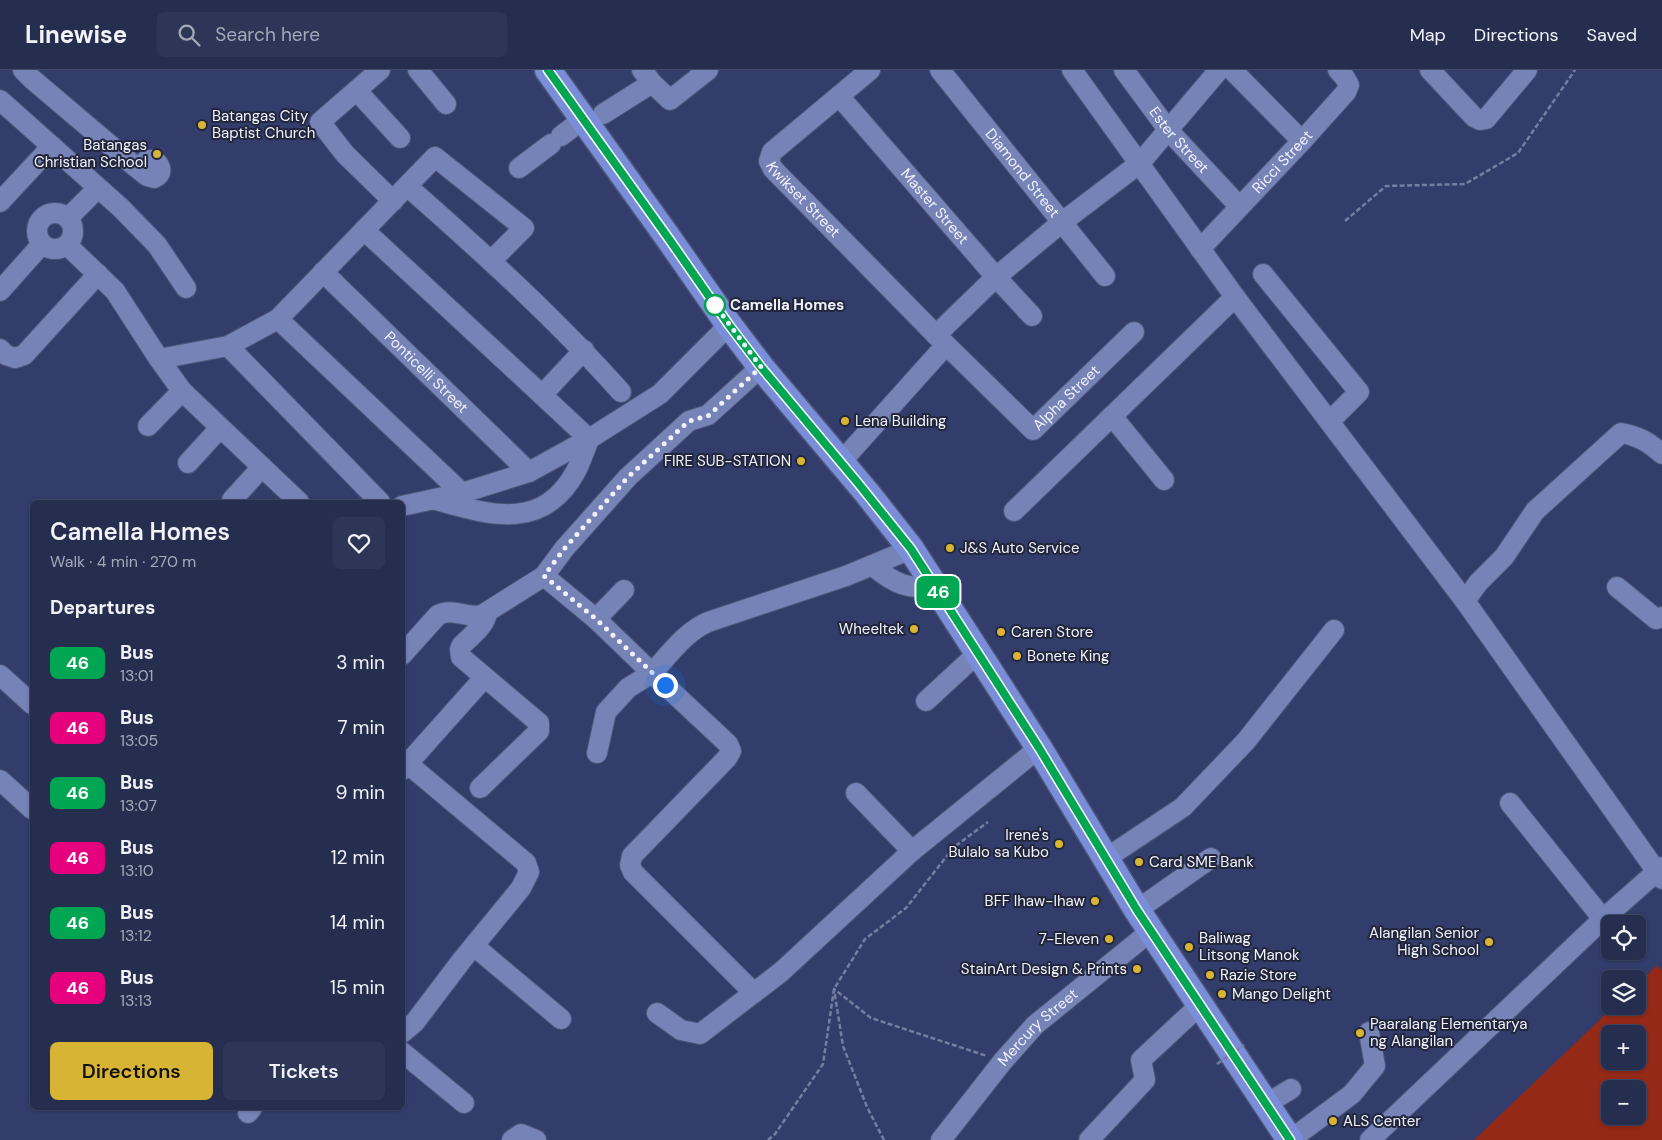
<!DOCTYPE html>
<meta charset="utf-8">
<style>
body{margin:0;font-family:"DM Sans",sans-serif;background:#2e3657;color:#f1f3f6;height:100vh;display:flex;flex-direction:column;font-size:19px;white-space:nowrap}
*{box-sizing:border-box;margin:0}
p{font-size:16px;color:#a4a8b7}
.icon{flex:none;width:28px;height:28px;fill:none;stroke:currentColor;stroke-width:2;stroke-linecap:round;stroke-linejoin:round}
.map{position:relative;flex:1;overflow:hidden}
.details{position:absolute;left:30px;top:430px;width:375px;height:610px;display:flex;flex-direction:column;background:#262e50;border-radius:8px;box-shadow:0 1px 4px #0004,0 0 0 1px #424a67}
.details>*{flex:none}
.badge{padding:0 10px;border-radius:8px;font-size:18px;line-height:32px}
.buttons{position:absolute;left:1601px;top:845px;display:grid;gap:10px}
.buttons a{display:grid;place-items:center;width:45px;height:45px;border-radius:8px;background:#262e50;box-shadow:0 1px 4px #0004,0 0 0 1px #424a67;font-size:25px}
.you{position:absolute;width:25px;height:25px;margin:-12px;border:4px solid #fff;border-radius:50%;background:#1a73e8;box-shadow:0 0 0 8px #1a73e833}
.map>.badge{position:absolute;translate:-50% -50%;box-shadow:0 0 0 2px #fff}
h2{padding:0 20px;font-size:19px;line-height:45px}
.round{display:grid;place-items:center;flex:none;width:52px;height:52px;border-radius:8px;background:#2e3657}
.head{display:flex;align-items:center;justify-content:space-between;height:85px;padding:0 20px}
h1{font-size:24px;font-weight:600;line-height:38px}
.action{display:flex;gap:10px;margin-top:auto;padding:10px 20px}
.action a{flex:1;height:58px;border-radius:8px;background:#d8b434;color:#111;font-size:20px;font-weight:600;line-height:58px;text-align:center}
.action a+a{background:#2e3657;color:#f1f3f6}
ul{padding:0;list-style:none}
li{display:flex;align-items:center;gap:15px;height:65px;padding:0 20px}
li div{flex:1}
li b{display:block;font-size:19px}
li em{font-style:normal}
li .badge{min-width:55px;font-weight:700;text-align:center}
header{display:flex;align-items:center;gap:30px;box-sizing:border-box;height:70px;padding:0 25px;background:#262e50;border-bottom:1px solid #424a67}
header strong{font-size:24px}
nav{display:flex;gap:28px;margin-inline-start:auto;font-size:18px}
.search{width:350px;height:45px;background:#2e3657;display:flex;align-items:center;gap:12px;box-sizing:border-box;padding:0 18px;border-radius:8px;color:#a4a8b7;font-size:19px}
.map>svg:first-child{display:block}
</style>
<header>
<strong>Linewise</strong>
<div class="search"><svg class="icon" aria-label="search" viewBox="0 0 24 24"><circle cx="10" cy="10" r="6"/><path d="M15 15l6 6"/></svg>Search here</div>
<nav><a>Map</a><a>Directions</a><a>Saved</a></nav>
</header>
<div class="map">
<svg width="1662" height="1070" viewBox="0 0 1662 1070">
<rect width="100%" height="100%" fill="#323d6b"/>
<path fill="#942918" fill-rule="evenodd" d="M1657 895 1662 901V1070H1474L1614 936H1638V914ZM1610 964H1638V991H1610ZM1610 1019H1638V1046H1610Z"/>
<g fill="none" stroke-linecap="round" stroke-linejoin="round">
<g stroke="#4d5578" stroke-width="22">
<g id="minor">
<path d="M23 0 32 9 137 98 147 106 154 108C163 104 162 96 154 90H147L137 98"/>
<path d="M380 0 320 52 345 84 393 131"/>
<path d="M418 0 446 34"/>
<path d="M642 0 652 13 670 30 708 0"/>
<path id="s1" d="M870 0 772 82 769 91 773 99 936 265 1033 360 1134 262"/>
<path id="s2" d="M940 0 1105 206"/>
<path d="M1072 0 1235 227 1465 531 1662 809"/>
<path id="s3" d="M1124 0 1169 61 1239 136"/>
<path d="M1232 0 1302 71"/>
<path d="M1430 0 1474 47 1480 50 1486 49 1527 0"/>
<path d="M357 21 400 68"/>
<path id="s4" d="M839 26 996 207 1032 246"/>
<path d="M0 30 121 138 157 175 186 218"/>
<path d="M603 44 652 13"/>
<path d="M561 66 582 50"/>
<path d="M519 98 551 74"/>
<path d="M407 116C481 181 555 248 621 322"/>
<path d="M0 132 52 76"/>
<circle cx="55" cy="161" r="18"/>
<path d="M68 148 98 118"/>
<path d="M364 160 542 325"/>
<path d="M67 175 115 221 159 289 182 321 299 432"/>
<path id="s5" d="M1200 179 1302 71 1346 22 1349 15 1345 8 1338 0"/>
<path id="s6" d="M323 202 529 402"/>
<path d="M1263 204 1359 322 1330 351"/>
<path d="M0 221 42 174"/>
<path d="M278 249 462 423"/>
<path d="M936 265 996 207 1061 153 1140 93 1219 0"/>
<path d="M228 276 380 432"/>
<path d="M0 279 6 285 15 288 24 285 98 204"/>
<path d="M159 289 228 276 278 249 435 87 524 158 492 190"/>
<path d="M1112 346 1164 410"/>
<path d="M148 356 182 321"/>
<path d="M841 392 946 275"/>
<path d="M188 393 220 358"/>
<path d="M232 430 262 397"/>
<path d="M436 430C490 445 543 462 576 401 581 391 585 380 589 369L542 325 584 280"/>
<path d="M402 436 462 423 529 402 589 369 660 324 729 255"/>
<path d="M1014 441 1235 227"/>
<path d="M873 496C897 516 906 517 936 519"/>
<path d="M544 506 564 479 628 407 689 351 708 345 761 297"/>
<path d="M1617 517 1656 549 1662 547"/>
<path d="M1465 531 1478 513 1504 487 1535 441 1621 363C1638 366 1649 372 1662 384"/>
<path d="M596 549 624 520"/>
<path d="M402 585 438 545C453 537 467 549 482 545L544 506 596 549 652 603C670 584 685 562 708 552L846 506 911 479"/>
<path d="M0 605 32 634"/>
<path d="M926 631 978 583"/>
<path d="M597 683 606 642 628 618 652 603 728 674 731 681 727 688 632 786 630 795 633 802 754 923"/>
<path d="M402 700 484 608"/>
<path d="M0 710 32 739"/>
<path d="M480 718 539 661V653L461 587 460 579 462 575C471 566 485 556 487 543"/>
<path d="M856 723 912 781"/>
<path d="M1510 733 1603 849"/>
<path d="M1105 789 1183 737 1246 671 1334 560"/>
<path d="M1137 840 1211 788"/>
<path d="M474 876 561 949"/>
<path d="M657 943 681 960 700 964 781 902 912 781 1039 678"/>
<path d="M402 963 415 952 462 890 521 818 529 802 526 793 408 694"/>
<path d="M402 982 464 1033"/>
<path d="M1266 1034 1291 1019"/>
<path d="M248 1043 252 1038"/>
<path d="M512 1070 521 1064 536 1070"/>
<path id="s7" d="M941 1070 1003 991 1035 955 1151 861"/>
<path d="M1089 1070 1145 1010 1141 990 1200 935"/>
<path d="M1290 1070 1352 1024 1375 996 1369 962"/>
<path d="M1370 1070 1603 849 1662 797"/>
</g>
</g>
<g stroke="#4d5578" stroke-width="29">
<path id="major" d="M548 0 669 169 729 255 761 297 867 423 911 479 1039 678 1137 840 1290 1070"/>
</g>
<path stroke="#767ea0" stroke-width="2.5" stroke-dasharray="5 2.5" stroke-linecap="butt" d="M1345 151 1386 116 1465 114 1518 83 1575 0
M768 1070 775 1064 823 994 834 919 865 869 906 838 954 777 988 752
M884 1070 867 1037 843 976 834 919 871 948 987 986"/>
<use href="#minor" stroke="#7583b7" stroke-width="20"/>
<use href="#major" stroke="#7a8dd9" stroke-width="26"/>
<path stroke="#767ea0" stroke-width="2.5" stroke-dasharray="5 2.5" stroke-linecap="butt" d="M1217 994 1244 975"/>
</g>
<g fill="none" stroke-linecap="round" stroke-linejoin="round">
<g stroke="#fff" stroke-width="11">
<path id="line" d="M548 0 669 169 729 255 761 297 858 413 911 479 1039 678 1137 840 1290 1070"/>
</g>
<use href="#line" stroke="#00a651" stroke-width="8"/>
<path stroke="#f0f3ff" stroke-width="5" stroke-dasharray="0 9" d="M665 615 596 549 544 506 564 479 628 407 689 351 708 346 761 297 715 235"/>
</g>
<g fill="#d8b434" stroke="#21263b" stroke-width="2">
<circle cx="202" cy="55" r="5"/>
<circle cx="157" cy="84" r="5"/>
<circle cx="845" cy="351" r="5"/>
<circle cx="801" cy="391" r="5"/>
<circle cx="950" cy="478" r="5"/>
<circle cx="914" cy="559" r="5"/>
<circle cx="1001" cy="562" r="5"/>
<circle cx="1017" cy="586" r="5"/>
<circle cx="1059" cy="774" r="5"/>
<circle cx="1139" cy="792" r="5"/>
<circle cx="1095" cy="831" r="5"/>
<circle cx="1109" cy="869" r="5"/>
<circle cx="1489" cy="872" r="5"/>
<circle cx="1189" cy="877" r="5"/>
<circle cx="1137" cy="899" r="5"/>
<circle cx="1210" cy="905" r="5"/>
<circle cx="1222" cy="924" r="5"/>
<circle cx="1360" cy="963" r="5"/>
<circle cx="1333" cy="1051" r="5"/>
</g>
<circle fill="#fff" stroke="#00a651" stroke-width="2.5" cx="715" cy="235" r="10"/>
<g text-anchor="middle" stroke-width="4" stroke-linejoin="round" paint-order="stroke">
<g font-size="15" fill="#f0f3ff" stroke="#21263b" text-anchor="start">
<text x="212" y="51">Batangas City<tspan x="212" dy="17">Baptist Church</tspan></text>
<text x="147" y="80" text-anchor="end">Batangas<tspan x="147" dy="17">Christian School</tspan></text>
<text x="855" y="356">Lena Building</text>
<text x="791" y="396" text-anchor="end">FIRE SUB-STATION</text>
<text x="960" y="483">J&amp;S Auto Service</text>
<text x="904" y="564" text-anchor="end">Wheeltek</text>
<text x="1011" y="567">Caren Store</text>
<text x="1027" y="591">Bonete King</text>
<text x="1049" y="770" text-anchor="end">Irene's<tspan x="1049" dy="17">Bulalo sa Kubo</tspan></text>
<text x="1149" y="797">Card SME Bank</text>
<text x="1085" y="836" text-anchor="end">BFF Ihaw-Ihaw</text>
<text x="1479" y="868" text-anchor="end">Alangilan Senior<tspan x="1479" dy="17">High School</tspan></text>
<text x="1199" y="873">Baliwag<tspan x="1199" dy="17">Litsong Manok</tspan></text>
<text x="1099" y="874" text-anchor="end">7-Eleven</text>
<text x="1127" y="904" text-anchor="end">StainArt Design &amp; Prints</text>
<text x="1220" y="910">Razie Store</text>
<text x="1232" y="929">Mango Delight</text>
<text x="1370" y="959">Paaralang Elementarya<tspan x="1370" dy="17">ng Alangilan</tspan></text>
<text x="1343" y="1056">ALS Center</text>
</g>
<g font-size="15" fill="#f0f3ff" stroke="#21263b">
<text dy="5" stroke="none"><textPath href="#s3" startOffset="89">Ester Street</textPath></text>
<text dy="5" stroke="none"><textPath href="#s5" startOffset="120">Ricci Street</textPath></text>
<text dy="5" stroke="none"><textPath href="#s2" startOffset="132">Diamond Street</textPath></text>
<text dy="5" stroke="none"><textPath href="#s1" startOffset="189">Kwikset Street</textPath></text>
<text dy="5" stroke="none"><textPath href="#s4" startOffset="146">Master Street</textPath></text>
<text dy="5" stroke="none"><textPath href="#s6" startOffset="144">Ponticelli Street</textPath></text>
<text dy="5" stroke="none"><textPath href="#s1" startOffset="561">Alpha Street</textPath></text>
<text dy="5" stroke="none"><textPath href="#s7" startOffset="149">Mercury Street</textPath></text>
</g>
<g font-size="15" font-weight="bold" fill="#f0f3ff" stroke="#21263b" text-anchor="start">
<text x="730" y="240">Camella Homes</text>
</g>
</g>
</svg>
<div class="buttons">
<a><svg class="icon" aria-label="locate" viewBox="0 0 24 24"><circle cx="12" cy="12" r="6"/><path d="M12 2v4M12 18v4M2 12h4M18 12h4"/></svg></a>
<a><svg class="icon" aria-label="layers" viewBox="0 0 24 24"><path d="M12 4l9 5-9 5-9-5zM3 14l9 5 9-5"/></svg></a>
<a>+</a>
<a>−</a>
</div>
<div class="you" style="left:665px;top:615px"></div>
<b class="badge" style="left:938px;top:522px;background:#00a651;color:#fff">46</b>
<section class="details">
<div class="head"><div><h1>Camella Homes</h1><p>Walk · 4 min · 270 m</p></div><a class="round"><svg class="icon" aria-label="heart" viewBox="0 0 24 24"><path d="M12 20l-8-8c-3-5 5-10 8-4 3-6 11-1 8 4z"/></svg></a></div>
<h2>Departures</h2>
<ul>
<li><span class="badge" style="background:#00a651;color:#fff">46</span><div><b>Bus</b><p>13:01</p></div><em>3 min</em></li>
<li><span class="badge" style="background:#e6007e;color:#fff">46</span><div><b>Bus</b><p>13:05</p></div><em>7 min</em></li>
<li><span class="badge" style="background:#00a651;color:#fff">46</span><div><b>Bus</b><p>13:07</p></div><em>9 min</em></li>
<li><span class="badge" style="background:#e6007e;color:#fff">46</span><div><b>Bus</b><p>13:10</p></div><em>12 min</em></li>
<li><span class="badge" style="background:#00a651;color:#fff">46</span><div><b>Bus</b><p>13:12</p></div><em>14 min</em></li>
<li><span class="badge" style="background:#e6007e;color:#fff">46</span><div><b>Bus</b><p>13:13</p></div><em>15 min</em></li>
</ul>
<div class="action"><a>Directions</a><a>Tickets</a></div>
</section>
</div>
